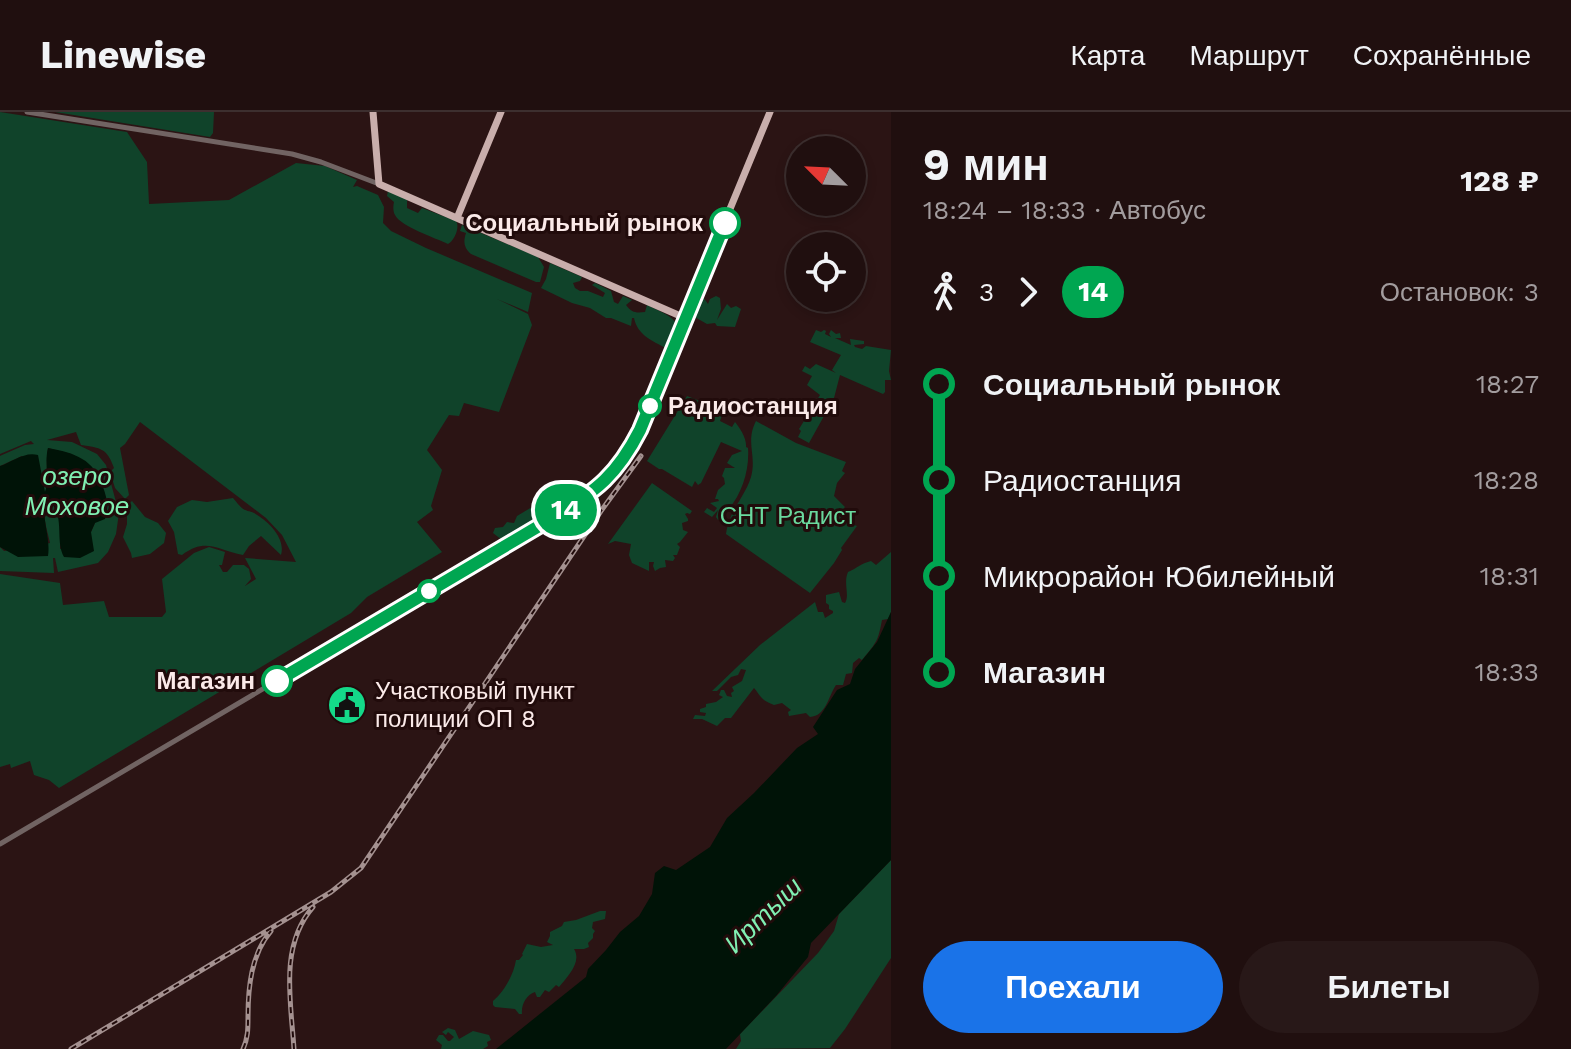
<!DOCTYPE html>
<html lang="ru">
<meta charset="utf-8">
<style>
body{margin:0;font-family:"Work Sans",sans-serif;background:#281818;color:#f1f3f6;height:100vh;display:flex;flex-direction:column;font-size:30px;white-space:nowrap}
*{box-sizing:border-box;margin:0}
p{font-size:26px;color:#a29c9e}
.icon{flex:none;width:44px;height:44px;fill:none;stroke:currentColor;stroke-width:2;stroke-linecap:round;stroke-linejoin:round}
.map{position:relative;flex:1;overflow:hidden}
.drawer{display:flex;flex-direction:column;background:#200f0f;width:680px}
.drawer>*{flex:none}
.badge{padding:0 16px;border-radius:26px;font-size:28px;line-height:52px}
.needle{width:52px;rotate:294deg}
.controls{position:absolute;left:786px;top:24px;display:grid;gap:16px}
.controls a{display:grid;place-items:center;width:80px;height:80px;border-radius:50%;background:#200f0f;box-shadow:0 4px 12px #0003,0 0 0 2px #3d2f2f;font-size:40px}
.map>.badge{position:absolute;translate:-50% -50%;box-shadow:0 0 0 4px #fff}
.legs{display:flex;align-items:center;gap:12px;height:88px;padding:0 32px;font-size:26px}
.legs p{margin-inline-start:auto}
.summary{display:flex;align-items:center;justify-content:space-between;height:136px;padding:0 32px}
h1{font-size:44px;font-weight:700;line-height:60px}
.primary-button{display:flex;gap:16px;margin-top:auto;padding:16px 32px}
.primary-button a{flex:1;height:92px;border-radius:48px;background:#1a73e8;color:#fff;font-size:32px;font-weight:700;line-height:92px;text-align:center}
.primary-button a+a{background:#281818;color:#f1f3f6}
ul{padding:0 32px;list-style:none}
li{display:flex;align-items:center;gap:28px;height:96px;font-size:30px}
li i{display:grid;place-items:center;width:12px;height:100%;margin:0 10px;background:currentColor}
li i::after{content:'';width:20px;height:20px;margin:-10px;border:6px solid;border-radius:50%;background:#200f0f}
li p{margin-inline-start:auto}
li:first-child i{background:linear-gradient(#0000 50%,currentColor 0)}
li:last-child i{background:linear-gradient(currentColor 50%,#0000 0)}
header{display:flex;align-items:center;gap:48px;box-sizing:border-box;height:112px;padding:0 40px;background:#200f0f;border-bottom:2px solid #3d2f2f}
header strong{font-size:38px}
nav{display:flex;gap:44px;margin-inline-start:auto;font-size:28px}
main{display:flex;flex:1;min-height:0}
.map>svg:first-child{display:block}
</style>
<header>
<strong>Linewise</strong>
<nav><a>Карта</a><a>Маршрут</a><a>Сохранённые</a></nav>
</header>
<main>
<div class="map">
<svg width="891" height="937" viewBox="0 0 891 937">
<rect width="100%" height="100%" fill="#2b1414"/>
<path fill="#10432a" d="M0 0 127 20 147 50 149 92 229 88 296 51 325 54 357 68 353 75 357 74 378 83 384 95 383 111 391 119 426 136 532 181 528 200 497 187 528 202 532 213 499 300 464 291 459 304 449 303 427 338 442 358 431 394 433 398 417 410 442 440 367 485 351 501 59 676 49 668 34 663 30 649 11 656 10 652 0 655V462L60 471 63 493 104 489 109 505H162L166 500 162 467 194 441 209 435 225 440 222 453H219L223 460H227L233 453H244L249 457 251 467 245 474 256 467 245 446 296 450 282 423 266 406 140 310 125 332 120 336 129 383 125 387 115 376 110 360 114 356C107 336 101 336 81 333L76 320 47 328 72 330 97 342 106 353 119 401 116 422 108 440 98 451 58 460 55 446H53L54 461 0 459V435L4 439 50 431C47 417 41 400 46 386 62 397 61 420 60 437L91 429V420L95 411 71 342 48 336C45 352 49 367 45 382L42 374 22 344 0 354V344L2 343 25 333 34 332 31 329 0 342Z
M55 0H214L213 21 210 25Z
M388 79 407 87V96L418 101 422 96 456 109C460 115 455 128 448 132 436 126 401 115 395 103 393 100 393 94 394 90L387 84Z
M462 113 538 145 544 155 540 170H536L471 142C464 136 463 130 466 121L460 119Z
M550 151 582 165 580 169 573 171 575 176 580 179H588L603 185 605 181 592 173 595 171 611 179 614 190 618 192 623 184 632 188 626 193C632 201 636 201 645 200L647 193C659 199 672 203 679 215L670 235 667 237C652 228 638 224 634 206H632L631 214 611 206H606L590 196 572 191 541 176 546 167Z
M716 184 720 186 721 197 717 208 727 192 731 196 736 194 741 197 735 215 717 214 715 211 707 212 693 204 698 185H703L708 192 710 187Z
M816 218 821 220 824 218 826 219 825 222 831 225 829 222 831 218 836 222 840 221 841 226H835L851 233 850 227 864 229V232L854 233 855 235 862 237 866 234 891 238 889 259 891 268H885V280L883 282 840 263 834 286 809 331 798 325 801 319 799 317 820 283 807 273 812 264 802 259 805 254 810 257 816 252 836 261 832 258 841 243 810 230Z
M687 284 718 296 722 303 720 309 732 315 735 310C740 316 747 327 746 335L748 336C750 362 739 391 718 408L716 405 718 398 712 405 704 400 707 396 714 400 717 396 710 391 719 389 718 387H715L718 378 725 372 724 366 722 364 725 356H735L727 351 732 343 742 339 721 330 701 371 698 373 695 369 692 375 662 357H659L647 349Z
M756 309 796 331 846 350 842 359 845 361 837 371 834 384 845 395 840 400 839 403 849 411 857 414 841 436 842 438 834 451 810 481 726 422C730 396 744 387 751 365 757 343 745 331 756 309Z
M652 371 692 399 690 402 687 401 685 402 688 407V409L682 411 683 418 688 420 680 430 677 432 680 435 677 443H673L675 446 673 449 665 448 666 455 660 456 655 459 653 454 654 450H649V459L632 451 629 443 631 432 615 429 608 432Z
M233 386C234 387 241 396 242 396 245 399 250 399 254 401 268 409 286 426 281 443L261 424 249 434 243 443C217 438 206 425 182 443L178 442 174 420 168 409 177 395 192 388 207 390Z
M132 389 145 405 158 411 166 421 164 431 150 442 132 446 131 441 123 425 127 412V393Z
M542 389 555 399 554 401 508 428H502L493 421 495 416 503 415 507 410 514 411 517 404Z
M891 440V500L888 507 882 508C878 529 877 530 862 548L859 546 853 551 852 561 846 562 843 573H836C828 585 826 604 810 605L806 601 789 604 788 600 791 598 782 591 774 593C770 591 764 589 761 585 758 582 757 579 754 576L731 606H725L717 614 702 607H693L695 603 705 604 706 601 700 600V597L706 595V592L716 590 723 585 719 583 721 578H724L727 584 732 585 731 581 734 579 732 575 742 569 746 558 741 557 738 563 731 565 717 579H712L760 533 815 490 818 500H823L825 506 833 501V499L829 497V493L826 491V483L839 480 842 490 845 491C850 483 843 471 848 460 857 456 862 451 871 449L876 453Z
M891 748V846L845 917 830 936 736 937 741 929 740 922 818 841 834 819 839 802Z
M600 799H606L605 807 593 810 592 816 595 819 593 822V826L588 831 589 835 584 837H574C582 850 568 864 559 875L556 873 549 880 545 878 540 885H537L535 880C526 883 521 893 522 902H519L515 897 495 895 493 893V889C504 880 514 862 516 848H519L523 843 522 842 527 832 541 835 553 833 547 830 550 824V820L562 814 564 810 576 808Z
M448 916 455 918 459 927 473 919 489 923 491 928 487 930 488 934 483 937H441L442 933 436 928 439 923H443L448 929H450L454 925 448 920 446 923 442 920Z"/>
<path fill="#001307" d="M48 336C75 341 94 347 103 375 107 386 109 395 105 407L95 411 91 420 94 439 80 446 64 445C54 427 67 401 46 386 40 403 51 425 48 444L18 445 0 435V354C12 350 25 339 38 343L45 380C50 366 44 351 48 336Z
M891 500V748L811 831 808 845 776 884 726 937H496L586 865 588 857 606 838 620 820 639 804 652 782 655 761 664 754 676 758 710 735 727 706 754 681 797 636 818 622 813 615 837 578 850 572 855 557 877 530Z"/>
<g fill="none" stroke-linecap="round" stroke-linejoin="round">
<path stroke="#716463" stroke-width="5" d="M27 0 292 42 321 50 379 72
M0 732 556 404 591 381 619 355 640 318 685 206"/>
<path stroke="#c9aeac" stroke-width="7" d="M373 0 379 72 685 206 770 0
M457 106 501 0"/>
<g stroke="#a49190" stroke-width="5">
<path id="rail" d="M71 937 331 780 361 756 601 399 641 344
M243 937C248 926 248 917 248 905 248 876 251 842 271 819
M294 937C291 890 279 834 313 795"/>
</g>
<use href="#rail" stroke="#210b0b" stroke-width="2" stroke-dasharray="6" stroke-linecap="butt"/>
</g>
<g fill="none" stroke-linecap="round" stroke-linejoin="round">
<g stroke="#fff" stroke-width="18">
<path id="line-1" d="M277 569 556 404C597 378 617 363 640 318L725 111"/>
</g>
<use href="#line-1" stroke="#00a651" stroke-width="12"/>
</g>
<defs>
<g id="civic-disc" transform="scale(2)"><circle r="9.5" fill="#14d989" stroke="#210b0b"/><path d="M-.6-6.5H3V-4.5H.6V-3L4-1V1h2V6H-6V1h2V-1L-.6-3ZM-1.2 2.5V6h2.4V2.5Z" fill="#111"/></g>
</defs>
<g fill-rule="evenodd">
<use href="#civic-disc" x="347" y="593"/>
</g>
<g fill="#fff" stroke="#00a651" stroke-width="4">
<circle cx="725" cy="111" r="14"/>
<circle cx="650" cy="294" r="10"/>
<circle cx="429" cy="479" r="10"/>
<circle cx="277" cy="569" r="14"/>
</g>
<g text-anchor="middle" stroke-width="6" stroke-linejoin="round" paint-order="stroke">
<g font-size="24" font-weight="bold" fill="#fbeae9" stroke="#210b0b" text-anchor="end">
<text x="703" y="119">Социальный рынок</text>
<text x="668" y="302" text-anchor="start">Радиостанция</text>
<text x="255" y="577">Магазин</text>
</g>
<g font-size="24" fill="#6ad99e" stroke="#210b0b">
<text x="788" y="412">СНТ Радист</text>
</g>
<g font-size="24" fill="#fbeae9" stroke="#210b0b" text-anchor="start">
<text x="375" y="587">Участковый пункт<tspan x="375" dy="28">полиции ОП 8</tspan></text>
</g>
<g font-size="26" font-style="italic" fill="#81f0b3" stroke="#210b0b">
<text x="77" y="373">озеро<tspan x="77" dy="30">Моховое</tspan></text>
<text transform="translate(763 803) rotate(-44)" y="9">Иртыш</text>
</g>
</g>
</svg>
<div class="controls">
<a><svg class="needle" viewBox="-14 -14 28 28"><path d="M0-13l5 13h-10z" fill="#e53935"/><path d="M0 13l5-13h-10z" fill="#a29c9e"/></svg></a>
<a><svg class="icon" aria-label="locate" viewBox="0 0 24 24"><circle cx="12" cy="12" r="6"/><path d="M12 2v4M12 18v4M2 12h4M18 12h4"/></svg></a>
</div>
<b class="badge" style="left:566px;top:398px;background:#00a651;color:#fff">14</b>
</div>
<section class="drawer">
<div class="summary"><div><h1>9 мин</h1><p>18:24 – 18:33 · Автобус</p></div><b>128 ₽</b></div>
<div class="legs"><svg class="icon" aria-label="walk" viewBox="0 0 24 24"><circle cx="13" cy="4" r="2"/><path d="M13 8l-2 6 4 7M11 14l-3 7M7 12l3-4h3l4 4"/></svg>3<svg class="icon" aria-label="forward" viewBox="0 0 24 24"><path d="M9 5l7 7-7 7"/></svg><b class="badge" style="background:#00a651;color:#fff">14</b><p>Остановок: 3</p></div>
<ul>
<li><i style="color:#00a651"></i><b>Социальный рынок</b><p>18:27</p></li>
<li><i style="color:#00a651"></i><span>Радиостанция</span><p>18:28</p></li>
<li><i style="color:#00a651"></i><span>Микрорайон Юбилейный</span><p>18:31</p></li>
<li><i style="color:#00a651"></i><b>Магазин</b><p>18:33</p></li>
</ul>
<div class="primary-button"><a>Поехали</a><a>Билеты</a></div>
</section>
</main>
